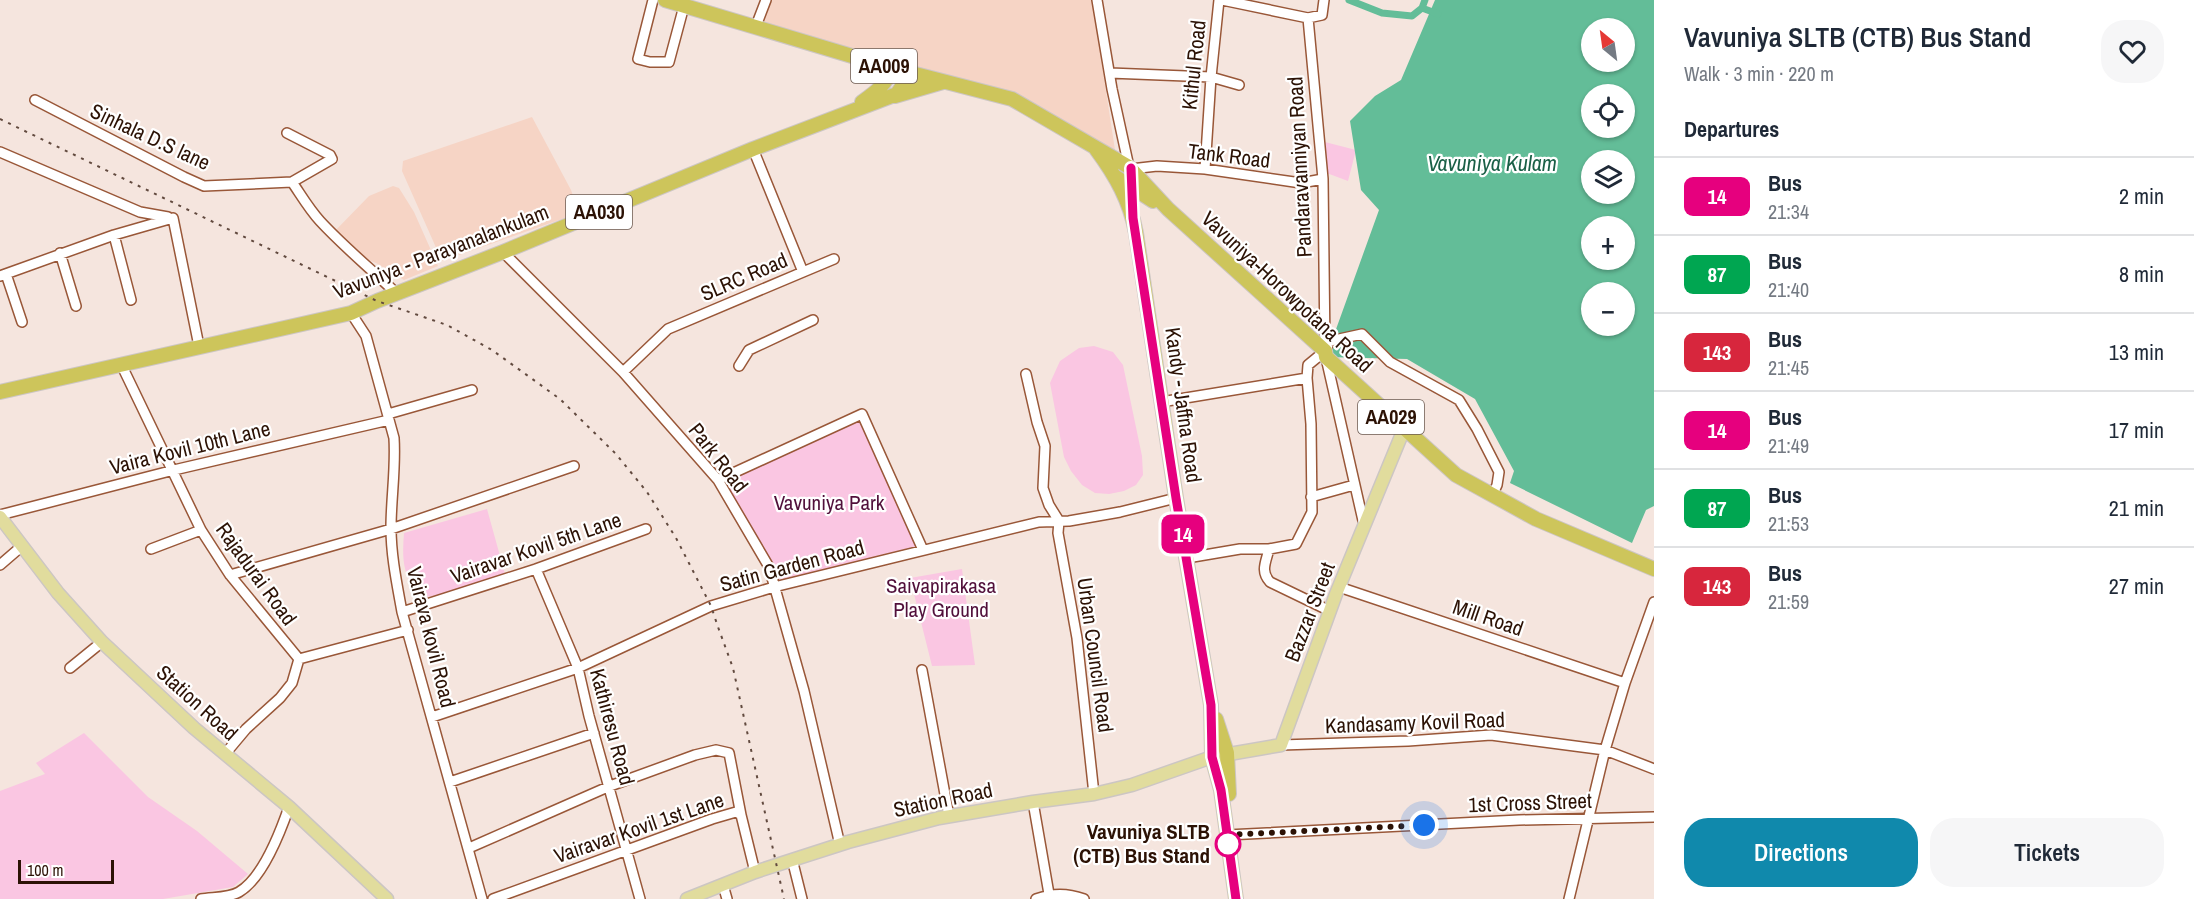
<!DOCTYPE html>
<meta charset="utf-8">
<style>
body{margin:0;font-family:"Archivo Narrow",sans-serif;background:#f6f6f7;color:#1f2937;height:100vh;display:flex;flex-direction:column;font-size:22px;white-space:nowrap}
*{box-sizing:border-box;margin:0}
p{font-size:20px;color:#747a83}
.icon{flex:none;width:33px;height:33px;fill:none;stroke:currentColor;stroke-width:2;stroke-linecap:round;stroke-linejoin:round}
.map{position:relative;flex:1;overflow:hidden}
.details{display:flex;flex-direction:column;background:#fff;width:540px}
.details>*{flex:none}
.badge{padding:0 12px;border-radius:9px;font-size:21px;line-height:39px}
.needle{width:39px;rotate:331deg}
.tools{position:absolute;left:1581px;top:18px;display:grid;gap:12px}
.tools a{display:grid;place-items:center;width:54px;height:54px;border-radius:50%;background:#fff;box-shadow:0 2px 4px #0004;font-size:30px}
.scale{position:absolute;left:18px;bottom:15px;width:96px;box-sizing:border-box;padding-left:6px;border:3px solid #2c1205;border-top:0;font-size:16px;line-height:21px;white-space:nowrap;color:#2c1205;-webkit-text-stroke:4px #fff;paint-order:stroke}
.you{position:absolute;width:30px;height:30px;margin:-15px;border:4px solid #fff;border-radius:50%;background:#1a73e8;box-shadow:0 0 0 9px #1a73e833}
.map>.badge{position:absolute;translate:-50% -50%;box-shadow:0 0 0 3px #fff}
h2{padding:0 30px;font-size:22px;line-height:54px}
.round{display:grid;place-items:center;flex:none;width:63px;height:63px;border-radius:24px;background:#f6f6f7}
.headline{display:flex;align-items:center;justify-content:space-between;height:102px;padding:0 30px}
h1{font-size:28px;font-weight:600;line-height:45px}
.action{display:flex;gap:12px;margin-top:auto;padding:12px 30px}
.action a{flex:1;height:69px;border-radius:24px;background:#1089ac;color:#fff;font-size:24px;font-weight:600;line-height:69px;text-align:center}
.action a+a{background:#f6f6f7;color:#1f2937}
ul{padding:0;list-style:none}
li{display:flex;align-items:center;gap:18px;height:78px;padding:0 30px;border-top:2px solid #e0e1e3}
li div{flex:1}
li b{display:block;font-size:22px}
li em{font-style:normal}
li .badge{min-width:66px;font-weight:700;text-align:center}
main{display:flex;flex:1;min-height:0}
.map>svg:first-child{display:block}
</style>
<main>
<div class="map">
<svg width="1654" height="899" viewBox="0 0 1654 899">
<rect width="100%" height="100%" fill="#f5e5de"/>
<path fill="#f6d4c5" d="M770 0H1092L1115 150 1108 148 1018 97 761 25Z
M532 117 571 190 579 213 442 261 402 171 403 161Z
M393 186 399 188 414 212 438 266 404 280 376 263 358 256 333 233 369 196Z"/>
<path fill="#fac6e2" d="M1321 141 1356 150 1348 181 1324 172Z
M1094 346 1113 352 1123 365 1142 456 1143 475 1136 485 1124 491 1109 494 1095 493 1082 485 1071 471 1064 457 1050 383 1060 361 1079 348Z
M860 419 917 546 774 581 721 483Z
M487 509 505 574 439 595 424 597C402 580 402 559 404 533Z
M962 569 975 665 932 666 910 578Z
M84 733 148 797 197 831 248 874 233 887 163 899H0V791L45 774 36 763Z"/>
<path fill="#63bd98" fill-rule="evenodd" d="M1435 0H1654V506L1646 510 1632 543 1510 483 1514 471 1475 399 1407 359 1326 357 1379 210 1361 190 1350 121 1375 96 1401 80ZM1592 28H1624V62H1592ZM1592 94H1624V128H1592ZM1592 160H1624V194H1592ZM1592 226H1624V260H1592ZM1592 292H1624V326H1592Z"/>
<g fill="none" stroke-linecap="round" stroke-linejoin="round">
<path stroke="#63bd98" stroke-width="7" d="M1349 0 1382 13 1412 16 1422 8
M1425 0 1422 8 1438 14"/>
<g stroke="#995738" stroke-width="12">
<path id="minor" d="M653 0 638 59 650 62H669L684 6
M1097 0 1112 89 1129 167
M1222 0 1308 18 1322 15 1324 0
M1308 18 1323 179 1325 349
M756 26 766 0
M1110 73 1211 77 1239 85
M35 100 184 177 204 186 292 182C301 195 309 209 320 221 344 247 371 269 396 293
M287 133 330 155 332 159 292 182
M0 152 140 212 168 217
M1131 169 1157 166 1205 169 1301 183 1323 179
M1205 169 1211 77 1219 0
M114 235 131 300
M503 252 623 372 718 480 769 567 804 691 840 845
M60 253 76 306
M803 272 834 259
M6 274 22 322
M0 276 114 235 173 218 199 346
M351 313 366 336 394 438C396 468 391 498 391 528 391 556 397 584 402 612L482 899
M1326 358 1364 525
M121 364 201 530 230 575 299 659 292 683 280 698 246 729 225 754
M739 366 749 350 813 320
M623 372 668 329 803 272 753 149
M1026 374 1037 422 1045 446 1043 488 1049 505 1059 521 1058 533 1077 638 1094 794
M1161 402 1307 378
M388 414 472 390
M718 480 862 414 923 550
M1311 497 1354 485
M0 515 174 470 389 420
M151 549 201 530
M1269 549C1266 562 1260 571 1270 582L1330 611
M1187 558 1240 549H1269L1296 544 1312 512 1311 424 1307 378 1308 365 1325 351 1330 341 1362 334 1390 362 1459 400 1477 429 1499 472 1497 485 1492 496
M0 565 22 546
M536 569 578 668 589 716 640 899
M230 575 391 529 574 466
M1339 587 1625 683
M402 612 536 569 646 529
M299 659 408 630
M70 668 102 642
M922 670 949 816
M432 717 578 668 711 606 774 587 1039 522 1069 521 1120 512 1176 498
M1281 745 1408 741 1491 735 1605 750 1654 769
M450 782 594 733
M1033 802 1049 894
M1227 835 1519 820 1654 817
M469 848 610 786 695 755 716 750 729 753 741 815
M792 859 802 899
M723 885 727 899
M201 899C212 897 229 898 239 892 263 878 280 833 289 807
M493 899 712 819 736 812 741 815 755 872
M1036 899C1053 893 1067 893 1084 899
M1569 899 1605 750 1625 683 1654 602"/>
</g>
<g stroke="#ccc6c3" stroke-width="15">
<path id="major" d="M0 517 58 593 102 642 194 728 289 807 387 899
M687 899 755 872 848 842 939 818 1033 802 1094 794 1132 785 1212 757 1281 745 1336 594 1404 429"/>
</g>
<g stroke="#ccc6c3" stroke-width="16">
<path id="highway" d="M665 0 892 68 1012 99 1129 167 1168 209 1325 351 1326 357 1456 475 1536 519 1654 569
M895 96 943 82
M862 102C876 92 886 85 892 68
M1096 149C1116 176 1130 201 1136 233L1176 498 1211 705 1212 757 1221 790 1236 899
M1116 177 1153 201
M0 392 351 313 377 301 503 252 753 149 897 94 911 73
M1216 719 1227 753 1229 794"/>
</g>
<use href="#minor" stroke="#fff" stroke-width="9"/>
<use href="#major" stroke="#e1dc9d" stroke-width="12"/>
<use href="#highway" stroke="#cdc55b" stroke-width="14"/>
<path stroke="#624a3f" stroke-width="2" stroke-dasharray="3 6" stroke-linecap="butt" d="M0 119 377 301 447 325 492 350 560 399 616 454 647 492 676 538 711 606 718 627 733 668 784 899"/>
</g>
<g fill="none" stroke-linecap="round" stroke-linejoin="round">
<g stroke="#fff" stroke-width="14">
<path id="line" d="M1131 168 1133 218 1176 498 1211 705 1212 757 1221 790 1236 899"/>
</g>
<use href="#line" stroke="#e6007e" stroke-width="9"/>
<path stroke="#2c1205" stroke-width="6" stroke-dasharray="0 10.8" d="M1228 844 1227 835 1424 825"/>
</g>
<circle fill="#fff" stroke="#e6007e" stroke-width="3" cx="1228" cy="844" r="12"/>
<g text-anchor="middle" stroke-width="4.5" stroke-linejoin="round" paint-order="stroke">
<g fill="#fff" stroke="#6b5950" stroke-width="1.5">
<rect x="851" y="49" width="66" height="34" rx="4.5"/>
<rect x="566" y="195" width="66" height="34" rx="4.5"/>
<rect x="1358" y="400" width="66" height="34" rx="4.5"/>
</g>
<g font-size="20" font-weight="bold" fill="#2c1205">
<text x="884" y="73">AA009</text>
<text x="599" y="219">AA030</text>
<text x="1391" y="424">AA029</text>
</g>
<g font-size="21" fill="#2c1205" stroke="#fff">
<text transform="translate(1194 65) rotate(-84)" y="7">Kithul Road</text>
<text transform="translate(150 137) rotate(25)" y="7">Sinhala D.S lane</text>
<text transform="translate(1229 156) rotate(7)" y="7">Tank Road</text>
<text transform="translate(1300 167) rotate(-93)" y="7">Pandaravanniyan Road</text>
<text transform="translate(441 252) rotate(-21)" y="7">Vavuniya - Parayanalankulam</text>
<text transform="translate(744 277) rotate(-23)" y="7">SLRC Road</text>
<text transform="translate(1287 292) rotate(43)" y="7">Vavuniya-Horowpotana Road</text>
<text transform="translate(1183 405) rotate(82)" y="7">Kandy - Jaffna Road</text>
<text transform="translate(190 448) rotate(-14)" y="7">Vaira Kovil 10th Lane</text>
<text transform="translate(718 458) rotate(52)" y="7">Park Road</text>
<text transform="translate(536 548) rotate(-19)" y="7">Vairavar Kovil 5th Lane</text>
<text transform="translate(792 566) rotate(-15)" y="7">Satin Garden Road</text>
<text transform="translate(256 574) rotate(54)" y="7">Rajadurai Road</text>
<text transform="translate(1310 612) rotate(-69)" y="7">Bazzar Street</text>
<text transform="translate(1488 618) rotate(19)" y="7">Mill Road</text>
<text transform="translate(431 637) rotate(76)" y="7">Vairava kovil Road</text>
<text transform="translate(1095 655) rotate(82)" y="7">Urban Council Road</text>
<text transform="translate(197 703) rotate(42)" y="7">Station Road</text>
<text transform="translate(1415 723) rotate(-2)" y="7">Kandasamy Kovil Road</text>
<text transform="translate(612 727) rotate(75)" y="7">Kathiresu Road</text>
<text transform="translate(943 800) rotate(-12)" y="7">Station Road</text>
<text transform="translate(1530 803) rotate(-2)" y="7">1st Cross Street</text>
<text transform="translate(639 828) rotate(-19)" y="7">Vairavar Kovil 1st Lane</text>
</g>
<g font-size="21" fill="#51103b" stroke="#fff">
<text x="829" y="510">Vavuniya Park</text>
<text x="941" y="593">Saivapirakasa<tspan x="941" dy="24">Play Ground</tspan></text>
</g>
<g font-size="21" font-weight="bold" fill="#2c1205" stroke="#fff" text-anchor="end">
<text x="1210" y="839">Vavuniya SLTB<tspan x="1210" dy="24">(CTB) Bus Stand</tspan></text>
</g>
<g font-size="22" font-style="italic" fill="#1a6047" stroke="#fff">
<text x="1492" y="171">Vavuniya Kulam</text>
</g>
</g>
</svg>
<div class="tools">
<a><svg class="needle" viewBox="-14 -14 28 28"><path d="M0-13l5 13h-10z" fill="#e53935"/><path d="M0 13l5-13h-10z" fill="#747a83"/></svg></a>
<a><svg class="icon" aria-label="locate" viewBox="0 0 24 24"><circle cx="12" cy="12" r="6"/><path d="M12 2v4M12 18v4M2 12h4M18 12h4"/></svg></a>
<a><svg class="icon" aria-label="layers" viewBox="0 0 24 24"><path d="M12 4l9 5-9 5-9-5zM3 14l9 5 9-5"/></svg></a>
<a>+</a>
<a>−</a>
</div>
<div class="scale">100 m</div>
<div class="you" style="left:1424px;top:825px"></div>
<b class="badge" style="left:1183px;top:534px;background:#e6007e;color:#fff">14</b>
</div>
<section class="details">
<div class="headline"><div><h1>Vavuniya SLTB (CTB) Bus Stand</h1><p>Walk · 3 min · 220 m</p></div><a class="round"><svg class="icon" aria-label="heart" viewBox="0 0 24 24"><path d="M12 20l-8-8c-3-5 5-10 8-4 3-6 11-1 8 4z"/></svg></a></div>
<h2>Departures</h2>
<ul>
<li><span class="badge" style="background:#e6007e;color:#fff">14</span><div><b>Bus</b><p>21:34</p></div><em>2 min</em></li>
<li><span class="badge" style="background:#00a651;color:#fff">87</span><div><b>Bus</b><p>21:40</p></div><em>8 min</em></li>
<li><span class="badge" style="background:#d7263d;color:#fff">143</span><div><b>Bus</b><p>21:45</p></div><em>13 min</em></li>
<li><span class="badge" style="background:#e6007e;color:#fff">14</span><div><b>Bus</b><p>21:49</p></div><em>17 min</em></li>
<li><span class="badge" style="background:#00a651;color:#fff">87</span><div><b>Bus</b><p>21:53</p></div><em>21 min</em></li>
<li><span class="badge" style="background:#d7263d;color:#fff">143</span><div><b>Bus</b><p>21:59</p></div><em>27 min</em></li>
</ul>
<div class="action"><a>Directions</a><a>Tickets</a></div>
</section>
</main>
